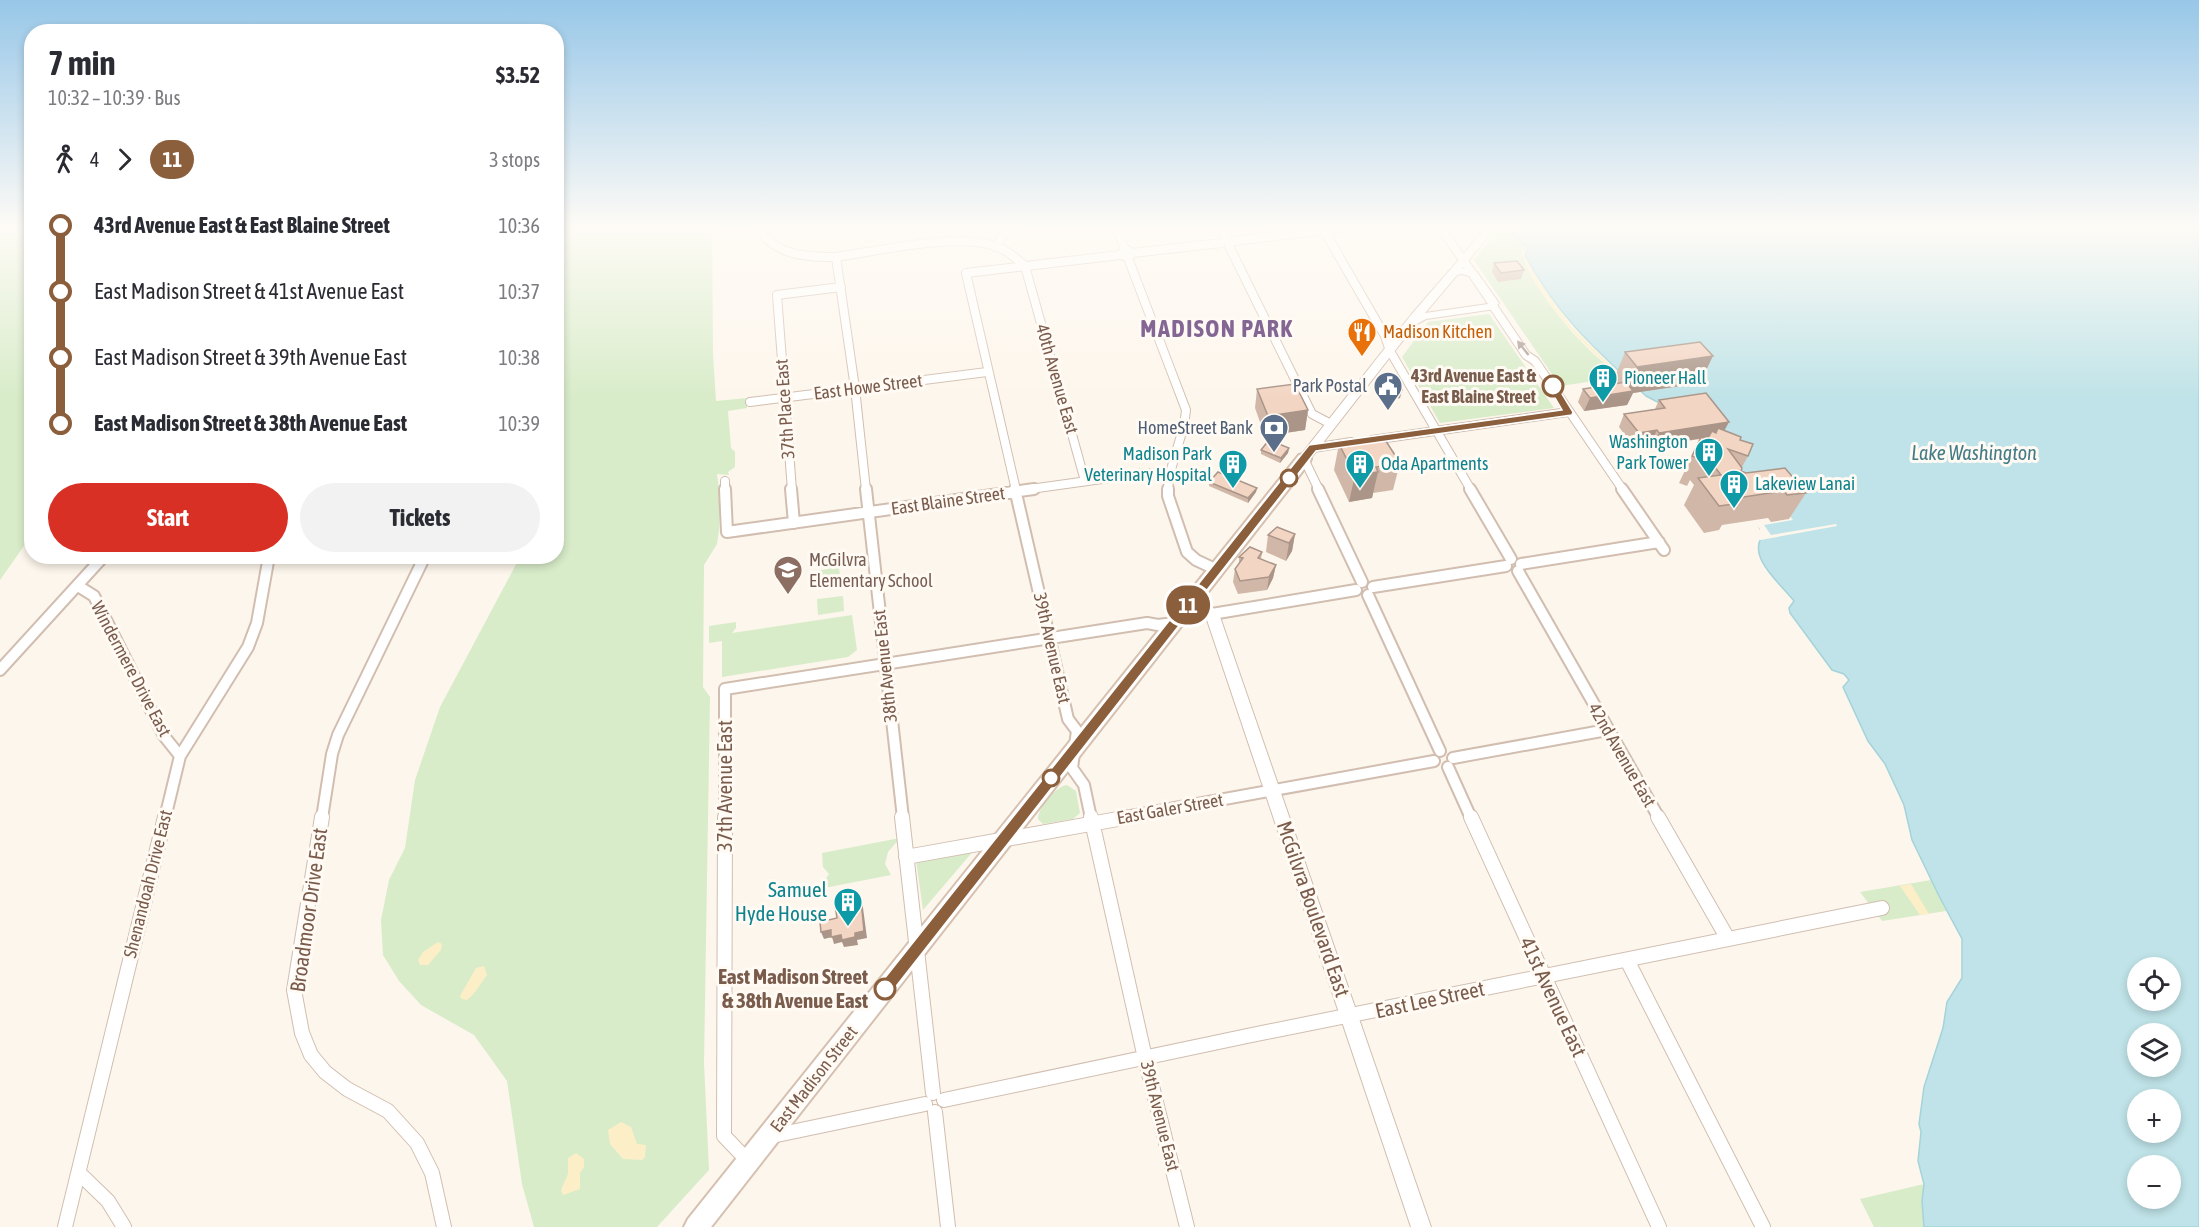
<!DOCTYPE html>
<meta charset="utf-8">
<style>
body{margin:0;font-family:"Asap Condensed",sans-serif;background:#f2f2f3;color:#2b2b33;height:100vh;display:flex;flex-direction:column;font-size:22px;white-space:nowrap}
*{box-sizing:border-box;margin:0}
p{font-size:20px;color:#7c7c81}
.icon{flex:none;width:33px;height:33px;fill:none;stroke:currentColor;stroke-width:2;stroke-linecap:round;stroke-linejoin:round}
.map{position:relative;flex:1;overflow:hidden}
.sheet{position:absolute;left:24px;top:24px;width:540px;height:540px;display:flex;flex-direction:column;background:#fff;border-radius:24px;box-shadow:0 3px 9px #0003}
.sheet>*{flex:none}
.badge{padding:0 12px;border-radius:20px;font-size:21px;line-height:39px}
.fabs{position:absolute;left:2127px;top:957px;display:grid;gap:12px}
.fabs a{display:grid;place-items:center;width:54px;height:54px;border-radius:50%;background:#fff;box-shadow:0 3px 9px #0003;font-size:30px}
.map>.badge{position:absolute;translate:-50% -50%;box-shadow:0 0 0 3px #fff}
.legs{display:flex;align-items:center;gap:9px;height:66px;padding:0 24px;font-size:20px}
.legs p{margin-inline-start:auto}
.headline{display:flex;align-items:center;justify-content:space-between;height:102px;padding:0 24px}
h1{font-size:33px;font-weight:700;line-height:45px}
.cta{display:flex;gap:12px;margin-top:auto;padding:12px 24px}
.cta a{flex:1;height:69px;border-radius:36px;background:#d93025;color:#fff;font-size:24px;font-weight:700;line-height:69px;text-align:center}
.cta a+a{background:#f2f2f3;color:#2b2b33}
ul{padding:0 24px;list-style:none}
li{display:flex;align-items:center;gap:21px;height:66px;font-size:22px}
li i{display:grid;place-items:center;width:9px;height:100%;margin:0 8px;background:currentColor}
li i::after{content:'';width:15px;height:15px;margin:-8px;border:4px solid;border-radius:50%;background:#fff}
li p{margin-inline-start:auto}
li:first-child i{background:linear-gradient(#0000 50%,currentColor 0)}
li:last-child i{background:linear-gradient(currentColor 50%,#0000 0)}
.map>svg:first-child{display:block}
</style>
<div class="map">
<svg width="2199" height="1227" viewBox="0 0 2199 1227">
<rect width="100%" height="100%" fill="#fdf6ec"/>
<path fill="#d8ecc9" d="M0 227H31V536L0 580Z
M566 227H712L713 353 716 401 747 398V408L728 411 731 448 735 452V467L728 472 729 475 717 474 720 496 719 530 717 544 704 565 703 687 710 697 704 1063 709 1170 657 1227H534L522 1184 507 1081 474 1035 421 1005 399 981 383 955 381 920 389 880 405 848 415 780 440 707 520 557 556 556 557 237Z
M1501 227H1515L1513 231 1529 250 1522 251C1539 300 1581 347 1622 377L1560 386 1474 260Z
M1489 314 1554 408 1440 423 1402 357 1428 322Z
M839 567 841 584 818 587 816 571Z
M843 596 844 611 818 615 817 599Z
M852 615 857 650 848 657 722 677V641L709 643V626L736 622V628L732 633Z
M1067 785 1076 791 1080 813 1073 819 1043 824 1038 819C1038 808 1056 786 1067 785Z
M900 838 888 852 885 864 891 875 819 889 829 874 823 867 822 853Z
M975 849 923 910 916 860Z
M1931 880 1946 911 1882 921 1860 892Z
M1924 1184V1227H1874L1860 1199Z"/>
<path fill="#fcefc7" d="M1522 251 1527 252 1526 258 1540 283 1572 327 1622 377C1592 355 1527 289 1522 251Z
M1911 884 1929 914 1920 915 1900 886Z
M438 942 442 944 441 950 428 965H420L418 960 423 952Z
M484 966 487 975C480 984 476 993 467 1000L462 999 460 996 476 968Z
M621 1122 631 1127 637 1144 646 1145 645 1157 642 1160 623 1159 610 1144 608 1130Z
M576 1153 584 1159V1167L580 1173V1189L563 1195 561 1190 568 1174V1158Z"/>
<path fill="#bfe3e8" stroke="#a5d3da" stroke-width="1.5" fill-rule="evenodd" d="M1515 227H2199V1227H1924L1922 1201 1924 1184 1918 1161 1921 1132 1919 1124 1924 1087 1943 1028 1947 1002 1962 978V939L1939 896 1912 840 1904 805 1885 764 1868 741 1843 687 1849 680 1844 674 1832 670 1790 613 1789 608 1794 601C1781 584 1746 557 1763 535 1753 514 1745 491 1734 471 1715 439 1679 412 1646 396 1595 349 1558 317 1525 255L1528 248 1514 236ZM2138 968H2170V1000H2138ZM2138 1034H2170V1066H2138ZM2138 1100H2170V1132H2138ZM2138 1166H2170V1198H2138Z"/>
<path fill="#fdf6ec" d="M1770 491 1793 520 1764 525 1771 535 1836 524 1837 526 1755 541 1756 538 1738 539 1733 532 1735 528 1752 525 1760 534V529L1752 519 1764 518Z"/>
<g fill="none" stroke-linecap="round" stroke-linejoin="round">
<g stroke="#d1beb0" stroke-width="10">
<path id="minor-far2" d="M758 227C775 256 806 257 836 257L855 388 866 490
M1116 227 1125 250
M1221 227 1226 239
M1322 227 1385 336 1390 351 1471 490
M1440 227 1473 274
M1234 241 1352 227
M1229 246 1312 414 1331 424
M995 247 1009 227
M1127 250 1133 253 1128 258 1120 254Z
M1133 253 1221 243
M836 257C878 251 959 232 998 247 1008 251 1017 259 1025 266L1085 481
M1128 258 1186 410C1184 438 1169 462 1168 490
M1453 273 1491 227
M1493 306 1526 355 1535 361 1623 490
M750 402 987 372
M1372 440 1568 412
M1313 448 1351 442
M1304 459 1319 490
M725 481V490
M792 490 777 295 841 287
M1016 490 966 273 1120 255
M1023 490 1145 473H1169"/>
</g>
<g stroke="#d1beb0" stroke-width="14">
<path id="minor-far1" d="M725 489 727 532 1034 489
M791 489 794 523
M866 489 903 818
M1015 489 1068 719 1077 731 1072 768 1084 785 1091 818
M1168 489V496L1187 552 1196 560 1215 569
M1318 489 1362 582
M1470 489 1511 559
M1622 489 1664 550
M1521 564 1659 542
M1518 571 1659 818
M78 586 94 596 164 736 180 756
M1373 587 1506 566
M1368 595 1440 751
M1212 614 1356 590
M0 670 104 556
M1453 758 1607 730
M1448 767 1471 818
M165 818 180 756 248 647 257 623 269 556
M322 818 332 754 338 735 425 556
M725 818V689L1147 623 1158 625 1174 623
M1120 818 1434 761"/>
</g>
<g stroke="#d1beb0" stroke-width="16">
<path id="minor" d="M322 817 294 990 302 1033 311 1055 325 1072 347 1089 388 1111 417 1143 432 1173 444 1227
M725 817 724 1136 749 1162
M902 817 933 1093
M1091 817 1145 1058 1187 1227
M1471 817 1659 1227
M1658 817 1728 939
M906 857 1129 817
M1627 960 1763 1227
M944 1100 1247 1036 1882 908
M935 1112 948 1227
M772 1136 925 1104
M79 1173 108 1201 124 1227
M65 1227 165 817"/>
</g>
<g stroke="#d1beb0" stroke-width="2">
<path id="tertiary" d="M1462 268 1477 272 1499 303 1495 309 1426 319 1415 325 1308 462H1300L1298 459 1300 456 1411 315 1449 271ZM1462 274 1469 276 1488 304 1425 313 1457 275Z
M1190 598 1217 610 1219 614 1431 1227H1411L1206 617 1185 607 1183 603Z"/>
</g>
<g stroke="#d6c0b0" stroke-width="4">
<path id="secondary" d="M1304 454 1311 459 1309 463 711 1227H684L688 1219 1299 455Z"/>
</g>
<use href="#minor-far2" stroke="#fff" stroke-width="8"/>
<use href="#minor-far1" stroke="#fff" stroke-width="10"/>
<use href="#minor" stroke="#fff" stroke-width="14"/>
<use href="#tertiary" fill="#fff" fill-rule="evenodd"/>
<use href="#secondary" fill="#fff" fill-rule="evenodd"/>
</g>
<path fill="#d1b7a8" d="M1494 263 1524 270 1521 279 1498 282 1492 272Z
M1625 352 1700 383 1633 393 1627 405 1584 411 1578 402 1583 389 1618 384 1614 379Z
M1381 381 1400 398 1385 401 1377 393 1380 384H1381Z
M1257 389 1308 410 1305 430 1265 436 1255 408Z
M1659 400 1725 431 1740 440 1748 456 1742 467 1741 471 1746 473 1806 493 1789 519 1771 522 1768 518 1722 525 1719 530 1704 533 1684 505 1694 485 1690 480 1687 486 1679 483 1700 439 1653 446 1651 443 1633 446 1619 427 1624 414 1655 409Z
M1339 444 1400 463 1393 490 1373 493 1372 498 1349 502 1334 470Z
M1289 448 1288 453 1280 463 1261 454V450Z
M1209 482 1257 488 1256 492 1248 503 1209 486Z
M1295 534 1292 551 1286 561 1266 552 1268 535Z
M1262 552 1261 559 1276 565 1273 578 1267 590 1238 594 1233 582 1235 569 1239 564V557Z"/>
<path fill="#aa9588" d="M1713 356 1700 383 1633 393 1627 405 1584 411 1590 398 1626 392 1637 367Z
M1402 390 1400 398 1385 401 1387 392Z
M1308 410 1305 430 1265 436 1268 416Z
M1729 422 1722 435 1653 446 1659 433Z
M1657 430 1651 443 1633 446 1639 433Z
M1289 448 1288 453 1280 463 1281 458Z
M1378 472 1372 498 1349 502 1355 475Z
M1257 488 1256 492 1248 503V498Z
M1295 534 1292 551 1286 561 1289 543Z
M1276 565 1273 578 1267 590 1269 577Z
M861 900 863 908 867 938 857 940 858 945 844 947 842 942 834 944 832 937 824 939 821 932 831 930 855 933Z"/>
<path fill="#f3d5c3" stroke="#aa9588" stroke-width="1.5" d="M1517 261 1524 270 1501 273 1494 263Z
M1700 342 1713 356 1637 367 1625 352Z
M1399 380 1402 390 1387 392 1380 384 1383 383 1381 381Z
M1626 382 1633 391 1590 398 1583 389Z
M1295 384 1308 410 1268 416 1257 389Z
M1706 393 1729 422 1659 433 1657 430 1639 433 1624 414 1665 408 1659 400Z
M1718 428 1741 437 1740 440 1753 444 1748 456 1728 449 1742 468 1741 471 1746 473 1785 468 1806 493 1787 495 1784 491 1730 499 1734 504 1719 506 1698 478 1721 475 1704 453 1701 459 1692 456 1701 437 1707 440 1712 431 1716 433Z
M1384 438 1400 463 1376 467 1378 472 1355 475 1339 444Z
M1269 440 1289 448 1281 458 1261 450Z
M1218 472 1257 488 1248 498 1209 482Z
M1277 527 1295 534 1289 543 1268 535Z
M1250 547 1262 552 1258 558 1276 565 1269 577 1240 581 1235 569 1243 558 1239 557Z
M861 900 864 931 855 933V937L842 940 841 935 831 937V930L821 932 820 922 837 918 835 905Z"/>
<defs><path id="oneway-solid" d="M-6-.8H1V-3.2L6.5 0L1 3.2V.8H-6Z" transform="scale(1.5)"/></defs>
<use fill="#af9d94" href="#oneway-solid" transform="translate(1523 348) rotate(-128)"/>
<linearGradient id="sky" x2="0" y2="1"><stop stop-color="#97c7e8"/><stop offset="0.57" stop-color="#fefbf6"/><stop offset="1" stop-color="#fefbf6" stop-opacity="0"/></linearGradient>
<rect width="2199" height="399" fill="url(#sky)"/>
<path fill="#8b5e3c" stroke="#fff" stroke-width="1.5" d="M1553 383 1556 384 1573 412 1572 415 1316 451 890 994 885 996 880 994 877 989 880 984 1309 445 1562 410 1548 386Z"/>
<defs>
<g id="restaurant-pin" transform="scale(1.5)"><path d="M0 17L-7.5 6A9.5 9.5 0 1 1 7.5 6Z" fill="#e8710a" stroke="#fffaf3"/><path d="M-5-6h1v4h1v-4h1v4h1v-4h1v5L-1.5 .5V6h-2V.5L-5-1ZM5-6V6H3V1.5H1.5Q1.5-4 5-6Z" fill="#fff"/></g>
<g id="building-pin" transform="scale(1.5)"><path d="M0 17L-7.5 6A9.5 9.5 0 1 1 7.5 6Z" fill="#0f9aa8" stroke="#fffaf3"/><path d="M-4-6H4V6H1V3H-1V6H-4ZM-2.5-4.3h1.7v1.8h-1.7ZM.8-4.3h1.7v1.8H.8ZM-2.5-1h1.7V.8h-1.7ZM.8-1h1.7V.8H.8Z" fill="#fff"/></g>
<g id="civic-pin" transform="scale(1.5)"><path d="M0 17L-7.5 6A9.5 9.5 0 1 1 7.5 6Z" fill="#5c6f8a" stroke="#fffaf3"/><path d="M-.6-6.5H3V-4.5H.6V-3L4-1V1h2V6H-6V1h2V-1L-.6-3ZM-1.2 2.5V6h2.4V2.5Z" fill="#fff"/></g>
<g id="bank-pin" transform="scale(1.5)"><path d="M0 17L-7.5 6A9.5 9.5 0 1 1 7.5 6Z" fill="#5c6f8a" stroke="#fffaf3"/><path d="M-6-4H6V4H-6ZM0-2.3a2.3 2.3 0 1 0 0 4.6a2.3 2.3 0 1 0 0-4.6Z" fill="#fff"/></g>
<g id="school-pin" transform="scale(1.5)"><path d="M0 17L-7.5 6A9.5 9.5 0 1 1 7.5 6Z" fill="#8d6e63" stroke="#fffaf3"/><path d="M0-5L7-2L0 1L-7-2ZM-4 1L0 2.5L4 1V4Q0 6-4 4Z" fill="#fff"/></g>
</defs>
<g fill-rule="evenodd">
<use href="#restaurant-pin" x="1362" y="332"/>
<use href="#building-pin" x="1603" y="378"/>
<use href="#civic-pin" x="1388" y="386"/>
<use href="#bank-pin" x="1274" y="428"/>
<use href="#building-pin" x="1709" y="452"/>
<use href="#building-pin" x="1233" y="464"/>
<use href="#building-pin" x="1360" y="464"/>
<use href="#building-pin" x="1734" y="484"/>
<use href="#school-pin" x="788" y="570"/>
<use href="#building-pin" x="848" y="902"/>
</g>
<g fill="#fff" stroke="#8b5e3c" stroke-width="3">
<circle cx="1553" cy="386" r="10"/>
<circle cx="1289" cy="478" r="8"/>
<circle cx="1051" cy="778" r="8"/>
<circle cx="885" cy="989" r="10"/>
</g>
<g text-anchor="middle" stroke-width="6" stroke-linejoin="round" paint-order="stroke">
<g font-size="18" fill="#c56008" stroke="#fffaf3" text-anchor="start">
<text x="1383" y="338">Madison Kitchen</text>
</g>
<g font-size="18" font-weight="bold" fill="#7a5c4d" stroke="#fffaf3" text-anchor="end">
<text x="1536" y="382">43rd Avenue East &amp;<tspan x="1536" dy="21">East Blaine Street</tspan></text>
</g>
<g font-size="18" fill="#0d838f" stroke="#fffaf3" text-anchor="start">
<text x="1624" y="384">Pioneer Hall</text>
<text x="1688" y="448" text-anchor="end">Washington<tspan x="1688" dy="21">Park Tower</tspan></text>
<text x="1212" y="460" text-anchor="end">Madison Park<tspan x="1212" dy="21">Veterinary Hospital</tspan></text>
<text x="1381" y="470">Oda Apartments</text>
<text x="1755" y="490">Lakeview Lanai</text>
</g>
<g font-size="18" fill="#7a5c4d" stroke="#fffaf3">
<text transform="translate(1057 379) rotate(74)" y="6">40th Avenue East</text>
<text transform="translate(868 387) rotate(-7)" y="6">East Howe Street</text>
<text transform="translate(785 409) rotate(-94)" y="6">37th Place East</text>
<text transform="translate(948 501) rotate(-8)" y="6">East Blaine Street</text>
<text transform="translate(1052 648) rotate(77)" y="6">39th Avenue East</text>
<text transform="translate(885 666) rotate(-96)" y="6">38th Avenue East</text>
<text transform="translate(131 669) rotate(62)" y="6">Windermere Drive East</text>
<text transform="translate(1622 755) rotate(60)" y="6">42nd Avenue East</text>
<text transform="translate(1170 809) rotate(-10)" y="6">East Galer Street</text>
<text transform="translate(148 884) rotate(-76)" y="6">Shenandoah Drive East</text>
<text transform="translate(814 1079) rotate(-52)" y="6">East Madison Street</text>
<text transform="translate(1160 1116) rotate(76)" y="6">39th Avenue East</text>
</g>
<g font-size="18" fill="#4e5e75" stroke="#fffaf3" text-anchor="end">
<text x="1367" y="392">Park Postal</text>
<text x="1253" y="434">HomeStreet Bank</text>
</g>
<g font-size="18" fill="#785e54" stroke="#fffaf3" text-anchor="start">
<text x="809" y="566">McGilvra<tspan x="809" dy="21">Elementary School</tspan></text>
</g>
<g font-size="20" font-style="italic" fill="#437c86" stroke="#fffaf3">
<text x="1974" y="460">Lake Washington</text>
</g>
<g font-size="21" fill="#7a5c4d" stroke="#fffaf3">
<text transform="translate(725 786) rotate(-90)" y="7">37th Avenue East</text>
<text transform="translate(1313 909) rotate(71)" y="7">McGilvra Boulevard East</text>
<text transform="translate(309 910) rotate(-82)" y="7">Broadmoor Drive East</text>
<text transform="translate(1553 997) rotate(65)" y="7">41st Avenue East</text>
<text transform="translate(1430 1000) rotate(-12)" y="7">East Lee Street</text>
</g>
<g font-size="21" fill="#0d838f" stroke="#fffaf3" text-anchor="end">
<text x="827" y="897">Samuel<tspan x="827" dy="24">Hyde House</tspan></text>
</g>
<g font-size="21" font-weight="bold" fill="#7a5c4d" stroke="#fffaf3" text-anchor="end">
<text x="868" y="984">East Madison Street<tspan x="868" dy="24">&amp; 38th Avenue East</tspan></text>
</g>
<g font-size="24" font-weight="bold" letter-spacing="1.5" fill="#846695" stroke="#fffaf3">
<text x="1217" y="337">MADISON PARK</text>
</g>
</g>
</svg>
<div class="fabs">
<a><svg class="icon" aria-label="locate" viewBox="0 0 24 24"><circle cx="12" cy="12" r="6"/><path d="M12 2v4M12 18v4M2 12h4M18 12h4"/></svg></a>
<a><svg class="icon" aria-label="layers" viewBox="0 0 24 24"><path d="M12 4l9 5-9 5-9-5zM3 14l9 5 9-5"/></svg></a>
<a>+</a>
<a>−</a>
</div>
<b class="badge" style="left:1188px;top:605px;background:#8b5e3c;color:#fff">11</b>
<section class="sheet">
<div class="headline"><div><h1>7 min</h1><p>10:32 – 10:39 · Bus</p></div><b>$3.52</b></div>
<div class="legs"><svg class="icon" aria-label="walk" viewBox="0 0 24 24"><circle cx="13" cy="4" r="2"/><path d="M13 8l-2 6 4 7M11 14l-3 7M7 12l3-4h3l4 4"/></svg>4<svg class="icon" aria-label="forward" viewBox="0 0 24 24"><path d="M9 5l7 7-7 7"/></svg><b class="badge" style="background:#8b5e3c;color:#fff">11</b><p>3 stops</p></div>
<ul>
<li><i style="color:#8b5e3c"></i><b>43rd Avenue East &amp; East Blaine Street</b><p>10:36</p></li>
<li><i style="color:#8b5e3c"></i><span>East Madison Street &amp; 41st Avenue East</span><p>10:37</p></li>
<li><i style="color:#8b5e3c"></i><span>East Madison Street &amp; 39th Avenue East</span><p>10:38</p></li>
<li><i style="color:#8b5e3c"></i><b>East Madison Street &amp; 38th Avenue East</b><p>10:39</p></li>
</ul>
<div class="cta"><a>Start</a><a>Tickets</a></div>
</section>
</div>
